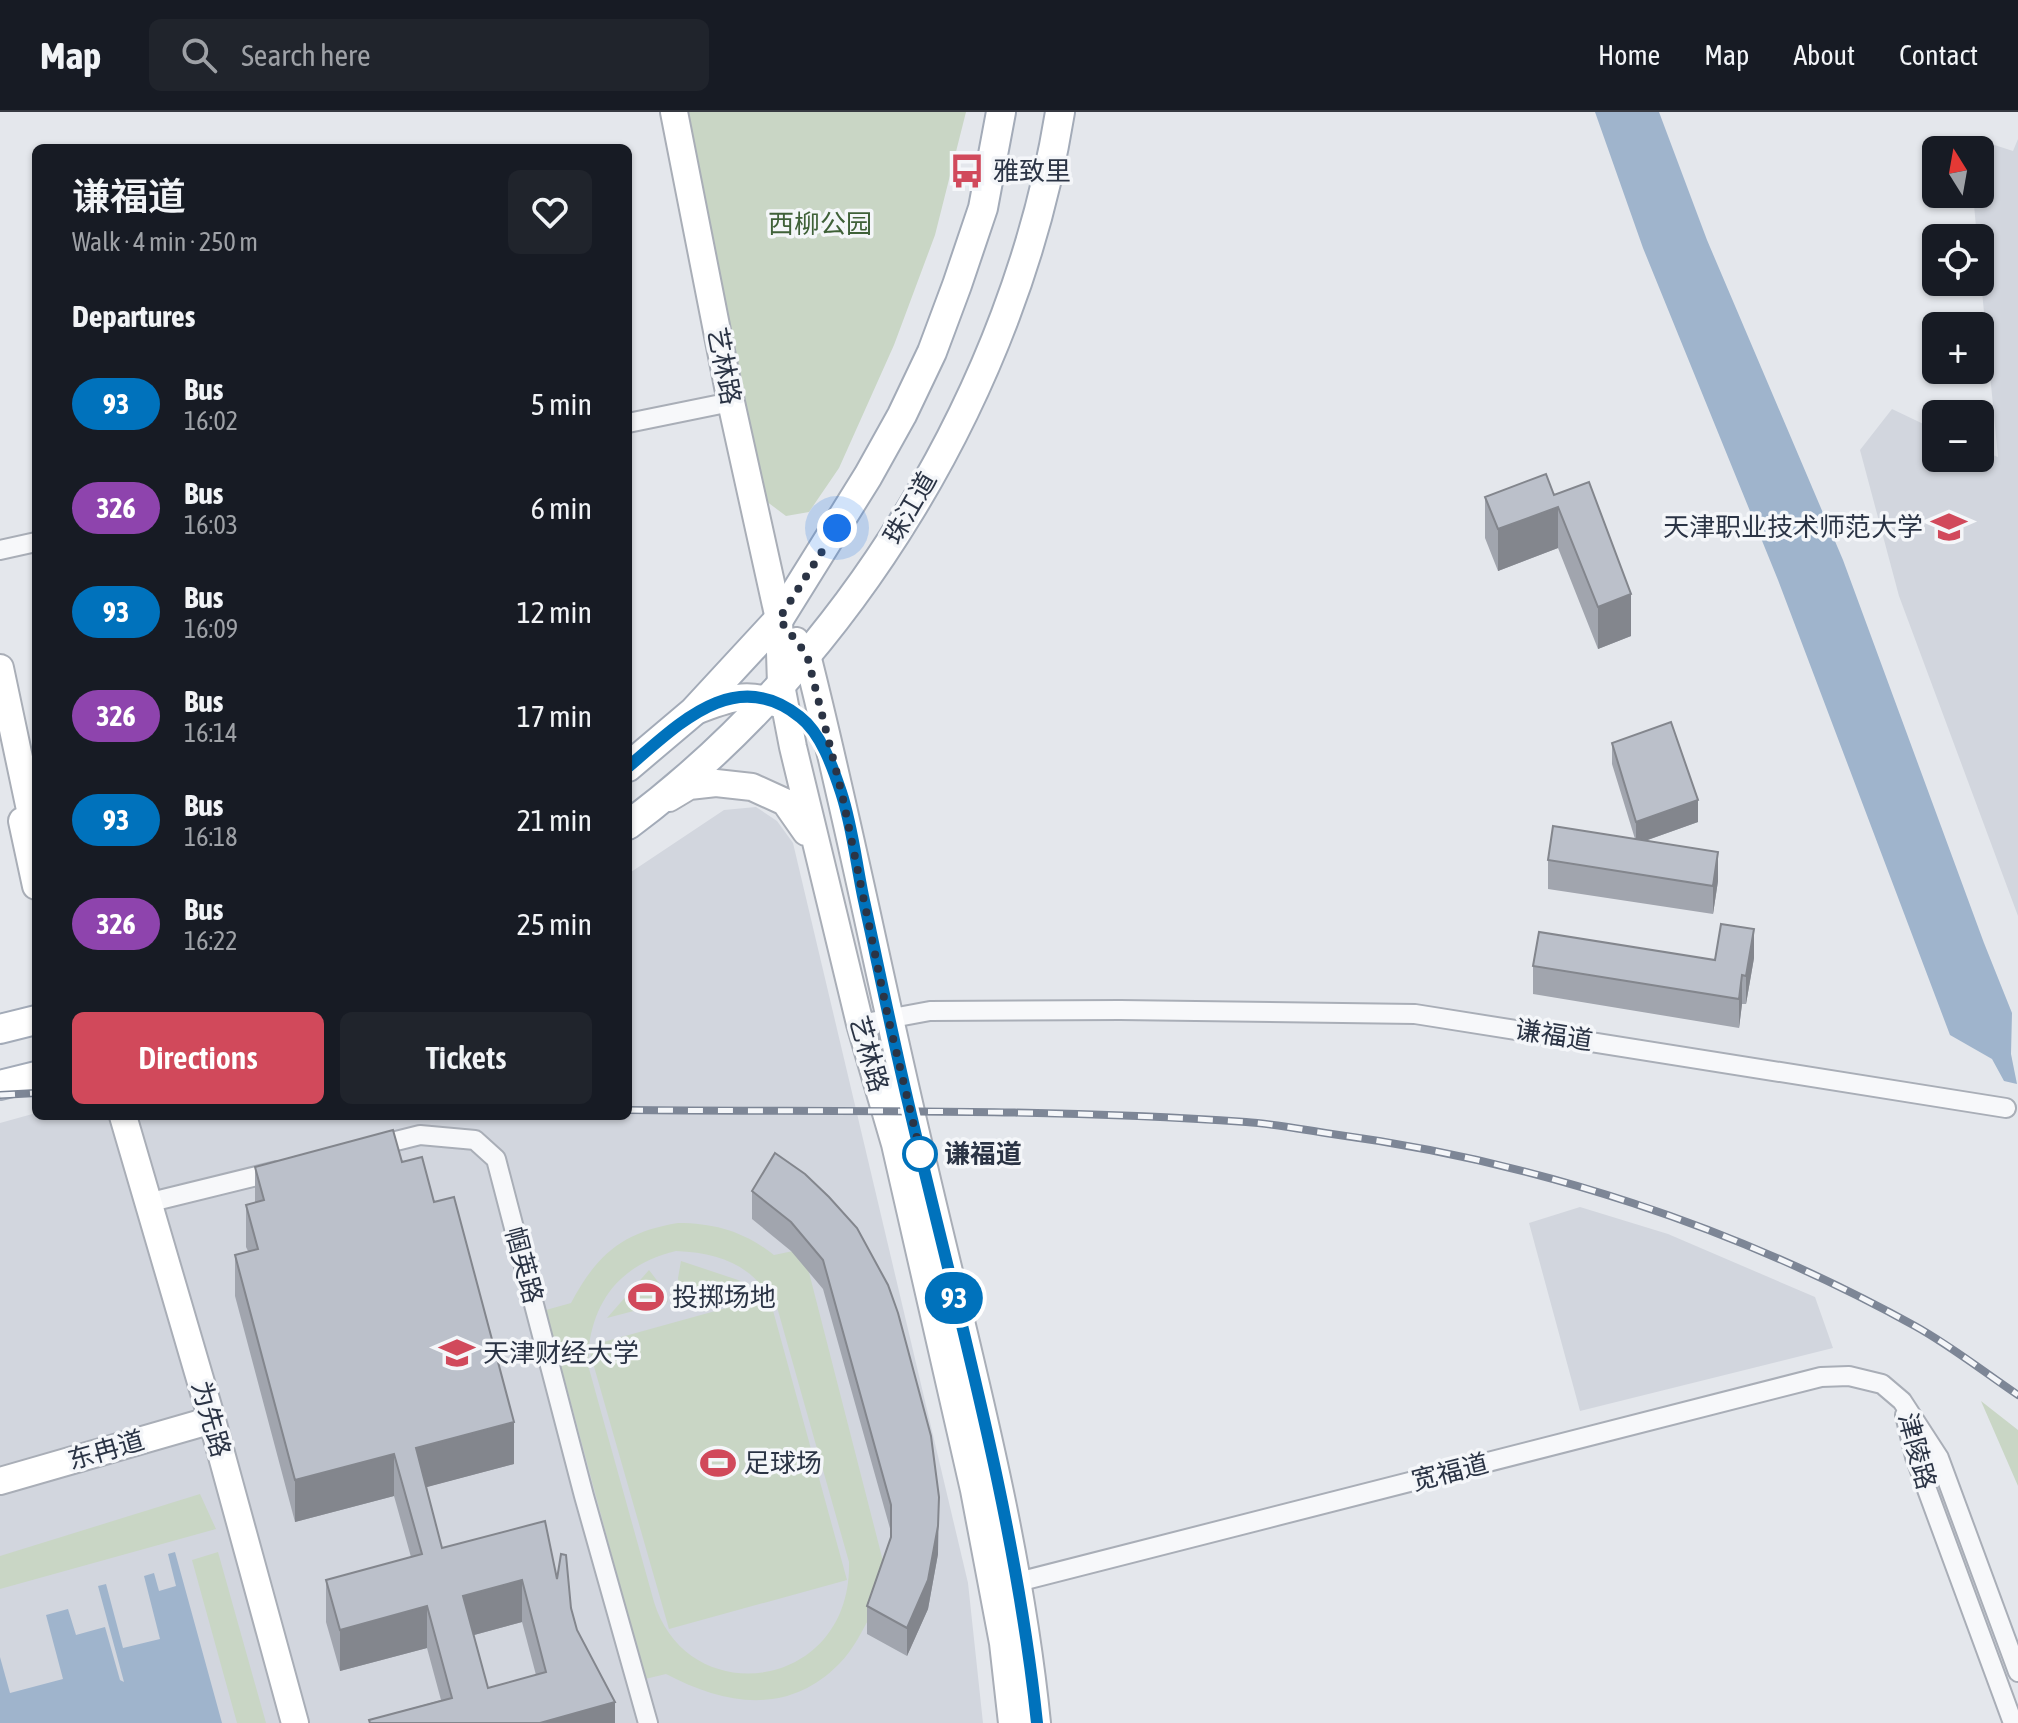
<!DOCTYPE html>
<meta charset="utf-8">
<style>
body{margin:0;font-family:"Asap Condensed","Noto Sans SC",sans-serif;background:#20242c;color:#f1f3f6;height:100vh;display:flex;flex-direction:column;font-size:30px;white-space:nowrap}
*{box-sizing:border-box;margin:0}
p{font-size:26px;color:#9ea1a6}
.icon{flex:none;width:44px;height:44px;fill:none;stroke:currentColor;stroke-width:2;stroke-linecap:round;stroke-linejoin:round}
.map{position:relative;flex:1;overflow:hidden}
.side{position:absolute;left:32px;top:32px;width:600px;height:976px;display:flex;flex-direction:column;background:#171b24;border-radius:12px;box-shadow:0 2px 6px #0004}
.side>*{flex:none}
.badge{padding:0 16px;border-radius:26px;font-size:28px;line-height:52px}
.needle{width:52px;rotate:349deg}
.tools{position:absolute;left:1922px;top:24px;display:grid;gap:16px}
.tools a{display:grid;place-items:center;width:72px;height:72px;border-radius:12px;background:#171b24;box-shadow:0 2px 6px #0004;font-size:40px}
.you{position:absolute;width:40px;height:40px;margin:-20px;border:6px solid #fff;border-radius:50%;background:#1a73e8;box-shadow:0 0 0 12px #1a73e833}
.map>.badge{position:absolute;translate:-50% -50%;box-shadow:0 0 0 4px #fff}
h2{padding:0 40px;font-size:30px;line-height:72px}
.round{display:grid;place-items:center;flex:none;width:84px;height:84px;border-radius:12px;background:#20242c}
.summary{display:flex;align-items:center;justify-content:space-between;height:136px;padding:0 40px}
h1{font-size:38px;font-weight:600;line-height:60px}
.button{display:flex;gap:16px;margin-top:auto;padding:16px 40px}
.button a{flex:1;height:92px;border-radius:12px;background:#d1495b;color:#fff;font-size:32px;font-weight:600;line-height:92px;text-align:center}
.button a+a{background:#20242c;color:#f1f3f6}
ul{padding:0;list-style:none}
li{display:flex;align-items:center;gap:24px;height:104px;padding:0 40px}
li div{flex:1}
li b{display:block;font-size:30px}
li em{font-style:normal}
li .badge{min-width:88px;font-weight:700;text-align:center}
header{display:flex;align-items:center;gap:48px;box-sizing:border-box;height:112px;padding:0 40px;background:#171b24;border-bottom:2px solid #363941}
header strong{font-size:38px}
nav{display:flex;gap:44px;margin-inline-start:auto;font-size:28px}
.search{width:560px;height:72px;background:#20242c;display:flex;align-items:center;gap:20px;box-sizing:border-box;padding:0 28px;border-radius:12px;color:#9ea1a6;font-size:30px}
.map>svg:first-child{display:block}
</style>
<header>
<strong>Map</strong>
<div class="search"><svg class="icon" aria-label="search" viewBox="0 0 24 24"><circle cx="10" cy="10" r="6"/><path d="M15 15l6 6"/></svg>Search here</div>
<nav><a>Home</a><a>Map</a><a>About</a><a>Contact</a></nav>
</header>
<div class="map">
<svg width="2018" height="1611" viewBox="0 0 2018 1611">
<rect width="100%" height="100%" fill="#e4e7ec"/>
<path fill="#d2d6de" d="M1967 24 2013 39 2018 27V804L1899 484 1860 338 1892 297 1936 318V346H1980V338L1998 345 1980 159V126H1977L1973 82H1980V38H1968Z
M756 695 777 709 793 731 968 1471 983 1611H0V1011L36 1001V1004H628V762L724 698Z
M1580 1095 1668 1122 1815 1185 1833 1236 1580 1299 1529 1111Z"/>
<path fill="#c9d6c5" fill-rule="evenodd" d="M684 0H966L935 123 894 233 839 356 809 400 786 404 762 386Z
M678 1111C715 1111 745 1120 774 1143L803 1137 894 1492 873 1499C863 1517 854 1537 839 1552 788 1604 725 1593 666 1562L645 1567 546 1198 571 1191C597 1142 623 1120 678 1111ZM676 1139C723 1141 753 1154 777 1195L849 1450C852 1579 688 1601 654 1490L588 1253 589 1237 669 1517 847 1468 769 1184 589 1234C596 1182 626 1151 676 1139Z
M681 1149 741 1169 680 1186 678 1166Z
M649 1158 659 1171 668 1190 607 1206Z
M1981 1289 2018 1318V1374Z
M200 1382 216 1417 0 1477V1444Z
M218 1440 266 1611H237L192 1448Z"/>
<path fill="#9fb4cc" d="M1595 0H1659L1707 128 1843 448 1984 831 2012 901 2011 942 2017 972 2004 969 1992 947 1950 923 1778 468 1643 136Z
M175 1440 222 1611H0V1545L10 1581 63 1567 46 1503 68 1497 76 1523 105 1515 120 1568 124 1570 98 1474 106 1472 123 1536 160 1527 144 1464 154 1461 159 1479 176 1474 168 1442Z"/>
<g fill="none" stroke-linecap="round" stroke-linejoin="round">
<g stroke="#a9aeb7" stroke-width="22">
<path id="street" d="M628 311 731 290
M0 438 36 430
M860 912 930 899 1120 898 1415 902 2006 996
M372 1035 420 1023 475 1028 496 1047 584 1384 648 1611
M147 1091 277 1059
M1905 1303 1915 1345 2013 1611
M1006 1473 1821 1265 1849 1264 1882 1272 1902 1289 1939 1346 2018 1560"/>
</g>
<g stroke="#a9aeb7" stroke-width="30">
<path id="secondary" d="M674 0 731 290 779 507 781 573 793 635 860 912 895 1032 974 1378 1003 1531 1012 1611
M796 529 807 543C850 713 883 885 924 1055 967 1239 1018 1423 1037 1611
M0 556 36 726
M693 600C726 587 747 578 781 593
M669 686 689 674 716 671 752 675 785 690 806 720
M22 709 36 774
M123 1004 212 1308 295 1611
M0 1369 212 1308"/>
</g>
<g stroke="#a3abb8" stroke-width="32">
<path id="primary" d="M628 655 693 600 779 507 868 364 902 303 932 240 957 173 983 96 1001 0
M628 713C851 547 1016 274 1060 0
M0 917 36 908
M0 973 36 964"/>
</g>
<use href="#street" stroke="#f7f8fa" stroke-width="18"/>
<use href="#secondary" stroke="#fff" stroke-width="26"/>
<use href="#primary" stroke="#fff" stroke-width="28"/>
<g stroke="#7d8696" stroke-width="8">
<path id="rail" d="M0 983 36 981
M628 998C834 1000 1041 996 1246 1010 1275 1012 1304 1018 1332 1022 1535 1049 1736 1115 1915 1214 1951 1234 1984 1260 2018 1283"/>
</g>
<use href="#rail" stroke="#f4f6f9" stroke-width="5" stroke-dasharray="15" stroke-linecap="butt"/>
</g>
<path fill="#a1a5ae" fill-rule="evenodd" d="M1554 383 1631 524 1598 537 1558 436 1498 459 1485 426V385Z
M36 468V506L35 500Z
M1612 631 1698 710 1645 729 1718 769 1713 802 1548 777V748L1635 727 1612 652Z
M1754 846 1746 892H1742L1739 916 1533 882V854L1715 848Z
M402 1050 434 1090 514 1352 426 1375 442 1436 557 1467 571 1496 577 1518 615 1611H369V1608L441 1588 427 1536 340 1559 326 1510V1468L411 1445 394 1384 295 1410 235 1184V1143L248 1139 246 1135V1093L255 1091V1055ZM522 1510 536 1563 488 1576 474 1523Z
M805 1062 938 1442 928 1497 907 1544 867 1522V1494L891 1425V1420L823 1177 791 1139 752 1107V1079Z"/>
<path fill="#83868d" d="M1558 395V436L1498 459V417Z
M1631 482V524L1598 537V495Z
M1698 688V710L1636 732V710Z
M1718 740V769L1713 802V774Z
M1754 817V846L1746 892V864Z
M1742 863V892L1739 916V887Z
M514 1310V1352L416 1378V1336Z
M394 1342V1384L295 1410V1368Z
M939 1385 938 1442 928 1497 907 1544V1516Z
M522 1468V1510L463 1526V1484Z
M427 1494V1536L340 1559V1518Z
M615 1590V1611H540Z"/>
<path fill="#bbc0ca" stroke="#83868d" stroke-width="2" fill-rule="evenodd" d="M1546 362 1554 383 1589 370 1631 482 1598 495 1558 395 1498 417 1485 385Z
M1671 610 1698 688 1636 710 1612 631Z
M1553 714 1718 740 1713 774 1548 748Z
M1721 812 1754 817 1746 864 1742 863 1739 887 1533 854 1539 820 1715 848Z
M393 1018 402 1050 422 1045 434 1090 454 1085 514 1310 416 1336 442 1436 545 1409 557 1467 561 1442 566 1443 571 1496 577 1518 615 1590 540 1611H370L369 1608 452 1586 427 1494 340 1518 326 1468 422 1442 394 1342 295 1368 235 1143 258 1137 246 1093 264 1088 255 1055ZM522 1468 546 1560 488 1576 463 1484Z
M775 1041 805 1062 829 1085 857 1116 888 1173 898 1201 931 1324 939 1385 938 1414 928 1468 907 1516 867 1494 891 1425V1393L823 1148 791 1110 752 1079Z"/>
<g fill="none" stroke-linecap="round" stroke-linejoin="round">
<g stroke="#fff" stroke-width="18">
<path id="line" d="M628 655C677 614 734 552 800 605 821 621 833 656 841 680 852 713 856 750 863 784 878 853 892 922 908 990 956 1196 1015 1401 1037 1611"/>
</g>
<use href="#line" stroke="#0072bc" stroke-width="12"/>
<path stroke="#2b3445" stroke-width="8" stroke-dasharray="0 14.4" d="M837 416 779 507 807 543 842 682 888 905 923 1052 920 1042"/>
</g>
<defs>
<g id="bus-bare" transform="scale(2.76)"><path d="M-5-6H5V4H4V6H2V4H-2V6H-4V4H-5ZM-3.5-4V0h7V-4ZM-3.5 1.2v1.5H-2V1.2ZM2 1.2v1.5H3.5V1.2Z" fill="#d1495b" stroke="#f4f6f9" stroke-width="2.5" paint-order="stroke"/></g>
<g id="university-bare" transform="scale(2.76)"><path d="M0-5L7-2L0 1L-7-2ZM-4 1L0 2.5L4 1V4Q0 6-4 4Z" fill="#d1495b" stroke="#f4f6f9" stroke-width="2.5" paint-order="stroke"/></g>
<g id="stadium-bare" transform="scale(2.76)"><path d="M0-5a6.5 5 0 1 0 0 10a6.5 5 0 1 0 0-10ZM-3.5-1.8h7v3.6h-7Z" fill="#d1495b" stroke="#f4f6f9" stroke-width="2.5" paint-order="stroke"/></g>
</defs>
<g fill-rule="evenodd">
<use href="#bus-bare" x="967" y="59"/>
<use href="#university-bare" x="1949" y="415"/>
<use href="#stadium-bare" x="646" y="1185"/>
<use href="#university-bare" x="457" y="1241"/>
<use href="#stadium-bare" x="718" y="1351"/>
</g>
<circle fill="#fff" stroke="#0072bc" stroke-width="4" cx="920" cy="1042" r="16"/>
<g text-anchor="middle" stroke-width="7" stroke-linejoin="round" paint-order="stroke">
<g font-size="26" fill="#2b3445" stroke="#f4f6f9" text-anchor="start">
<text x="993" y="68">雅致里</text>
<text x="1923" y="424" text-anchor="end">天津职业技术师范大学</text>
<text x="672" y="1194">投掷场地</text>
<text x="483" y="1250">天津财经大学</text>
<text x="744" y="1360">足球场</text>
</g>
<g font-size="26" fill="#3f6138" stroke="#f4f6f9">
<text x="820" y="121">西柳公园</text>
</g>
<g font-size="26" fill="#2b3445" stroke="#f4f6f9">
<text transform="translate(724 254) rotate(79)" y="9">艺林路</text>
<text transform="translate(910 396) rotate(-60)" y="9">珠江道</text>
<text transform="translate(1554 923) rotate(9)" y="9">谦福道</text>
<text transform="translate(869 942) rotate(74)" y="9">艺林路</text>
<text transform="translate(524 1153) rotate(75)" y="9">帼英路</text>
<text transform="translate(211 1307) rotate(74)" y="9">为先路</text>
<text transform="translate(106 1338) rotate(-16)" y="9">东冉道</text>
<text transform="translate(1917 1339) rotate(75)" y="9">津陵路</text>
<text transform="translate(1450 1360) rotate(-14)" y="9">宽福道</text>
</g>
<g font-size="26" font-weight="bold" fill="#2b3445" stroke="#f4f6f9" text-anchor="start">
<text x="944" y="1051">谦福道</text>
</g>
</g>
</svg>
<div class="tools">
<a><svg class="needle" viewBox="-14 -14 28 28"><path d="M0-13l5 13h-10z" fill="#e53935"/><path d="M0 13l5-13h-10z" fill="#9ea1a6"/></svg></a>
<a><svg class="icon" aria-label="locate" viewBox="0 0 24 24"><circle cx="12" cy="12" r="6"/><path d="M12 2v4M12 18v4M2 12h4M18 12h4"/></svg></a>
<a>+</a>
<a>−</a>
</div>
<div class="you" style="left:837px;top:416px"></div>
<b class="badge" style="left:954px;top:1186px;background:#0072bc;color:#fff">93</b>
<section class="side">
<div class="summary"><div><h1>谦福道</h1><p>Walk · 4 min · 250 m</p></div><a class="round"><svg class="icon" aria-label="heart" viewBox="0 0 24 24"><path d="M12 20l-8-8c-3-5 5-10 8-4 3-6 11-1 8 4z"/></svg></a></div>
<h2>Departures</h2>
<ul>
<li><span class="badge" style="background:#0072bc;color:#fff">93</span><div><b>Bus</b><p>16:02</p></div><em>5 min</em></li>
<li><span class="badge" style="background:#8e44ad;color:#fff">326</span><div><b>Bus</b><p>16:03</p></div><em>6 min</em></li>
<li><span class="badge" style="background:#0072bc;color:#fff">93</span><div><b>Bus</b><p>16:09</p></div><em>12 min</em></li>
<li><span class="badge" style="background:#8e44ad;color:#fff">326</span><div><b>Bus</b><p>16:14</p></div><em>17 min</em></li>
<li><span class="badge" style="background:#0072bc;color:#fff">93</span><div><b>Bus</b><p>16:18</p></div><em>21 min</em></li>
<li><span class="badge" style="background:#8e44ad;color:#fff">326</span><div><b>Bus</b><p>16:22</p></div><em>25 min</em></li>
</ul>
<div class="button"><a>Directions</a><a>Tickets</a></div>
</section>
</div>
